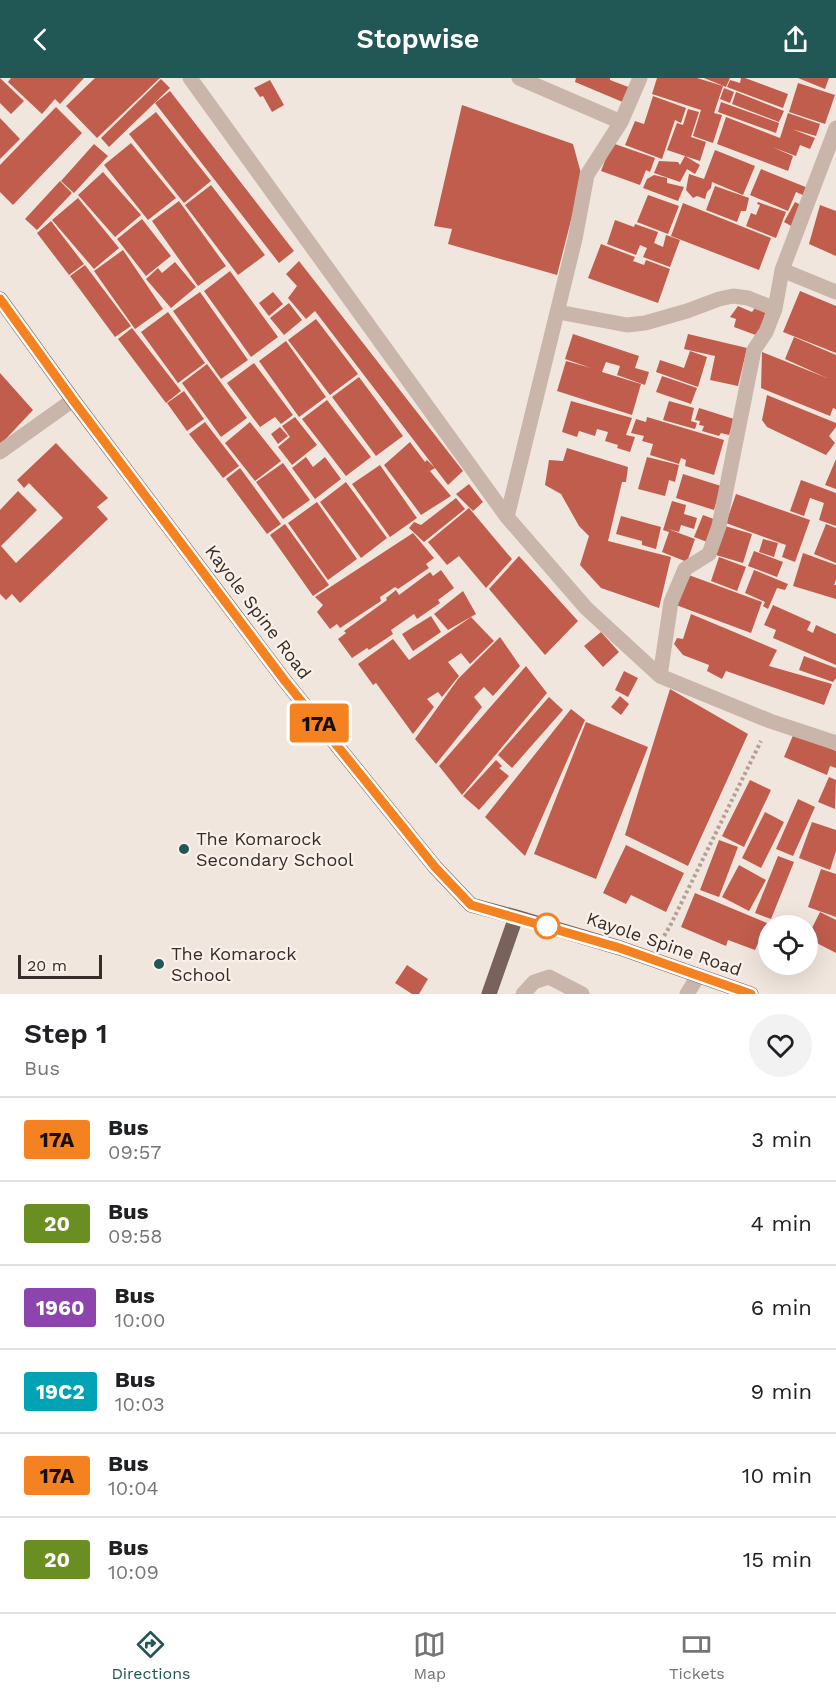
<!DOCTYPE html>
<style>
body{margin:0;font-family:"Work Sans",sans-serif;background:#f2f2f2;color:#202124;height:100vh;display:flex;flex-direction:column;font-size:22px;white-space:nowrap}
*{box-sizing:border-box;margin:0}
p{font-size:20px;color:#757577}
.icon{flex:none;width:33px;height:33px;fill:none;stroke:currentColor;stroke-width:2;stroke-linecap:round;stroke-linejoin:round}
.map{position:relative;height:916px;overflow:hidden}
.sheet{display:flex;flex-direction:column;background:#fff;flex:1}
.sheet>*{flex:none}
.badge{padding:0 12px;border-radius:4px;font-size:21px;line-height:39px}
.controls{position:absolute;left:758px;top:837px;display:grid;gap:12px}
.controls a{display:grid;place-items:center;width:60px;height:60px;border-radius:50%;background:#fff;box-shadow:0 6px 24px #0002;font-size:30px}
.scale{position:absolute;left:18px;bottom:15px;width:84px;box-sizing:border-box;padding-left:6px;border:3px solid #372c29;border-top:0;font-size:16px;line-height:21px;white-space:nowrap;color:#372c29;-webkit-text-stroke:4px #f9f1ea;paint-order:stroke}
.map>.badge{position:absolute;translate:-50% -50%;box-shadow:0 0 0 3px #fff}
.round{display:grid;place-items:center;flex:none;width:63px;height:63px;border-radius:32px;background:#f2f2f2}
.summary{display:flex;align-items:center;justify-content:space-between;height:102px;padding:0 24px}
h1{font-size:28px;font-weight:600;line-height:45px}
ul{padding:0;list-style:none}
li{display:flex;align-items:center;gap:18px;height:84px;padding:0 24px;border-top:2px solid #e0e0e0}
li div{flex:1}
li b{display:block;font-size:22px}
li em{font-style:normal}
li .badge{min-width:66px;font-weight:700;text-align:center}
header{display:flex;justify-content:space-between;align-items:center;height:78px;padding:0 24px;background:#215755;color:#fff;font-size:27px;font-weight:600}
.dock{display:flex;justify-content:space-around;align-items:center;height:84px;border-top:2px solid #e0e0e0;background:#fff;font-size:16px;color:#757577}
.dock a{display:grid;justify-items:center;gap:3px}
.dock .on{color:#215755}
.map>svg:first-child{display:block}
</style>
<header><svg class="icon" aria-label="back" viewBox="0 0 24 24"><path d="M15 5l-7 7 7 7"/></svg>Stopwise<svg class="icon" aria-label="share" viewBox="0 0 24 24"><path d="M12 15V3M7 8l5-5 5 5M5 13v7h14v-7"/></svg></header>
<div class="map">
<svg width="836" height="916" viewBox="0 0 836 916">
<rect width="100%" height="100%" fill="#f1e6de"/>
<path fill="#c05d4d" d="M0 0 24 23 11 36 0 25Z
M11 0H84L60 26 55 21 42 36 8 4Z
M95 0H160L97 60 66 28Z
M576 0H610V2L631 10 625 25 575 4Z
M657 0H697L723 8 714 35 722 37 713 65 693 58 701 32 652 16Z
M704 0H730L726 9Z
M741 0H745L788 16 783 30 727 9 730 2 740 5Z
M798 0H829L825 11Z
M161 1 170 10 109 69 101 60Z
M270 2 284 27 272 34 263 18 260 19 254 10Z
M798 5 835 17 825 46 789 34Z
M724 10 734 14 730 25 720 21Z
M170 13 294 173 279 185 155 25Z
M736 14 784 33 779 44 732 26Z
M653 18 686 30 681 45 675 42 662 81 625 67 635 43 644 46Z
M721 24 779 45 776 55 718 34Z
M462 27 573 66 582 99 557 197 448 166 452 151 434 148Z
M56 29 82 55 13 127 0 114V87Z
M688 31 699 34 691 59 706 64 700 83 667 72 677 45 683 47Z
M156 34 211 103 184 125 129 56Z
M788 35 820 46 816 58 792 51 815 60 810 71 800 67 796 78 772 69 793 78 788 93 717 66 726 39 780 60Z
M0 40 20 61 0 81Z
M131 65 176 120 148 142 104 87Z
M612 65 655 80 650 94 646 92 640 107 601 93Z
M94 66 108 78 74 115 61 103Z
M715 72 755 88 743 117 712 104 711 110 707 114 705 121 697 118 693 120 686 112 689 96 704 101Z
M685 78 700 87 695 96 687 91 680 104 654 95 659 83 678 84 680 87Z
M761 91 808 110 805 118 796 114 788 133 750 117Z
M103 94 141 137 115 159 78 117Z
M654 97 667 100V105L684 109 678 123 643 110 647 101Z
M60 103 72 115 37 152 25 141Z
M211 107 265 177 238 197 185 127Z
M715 108 749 120 746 133H741L737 144 706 132Z
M648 117 679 128 668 156 637 144Z
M78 120 119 170 94 191 52 142Z
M179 123 226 188 198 208 152 143Z
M758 124 786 134 776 160 746 148 751 135 756 137 760 127 757 126Z
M795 124 801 127 793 149 784 144Z
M683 125 771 160 759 192 671 158Z
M820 127 836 133V178L809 166Z
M142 141 171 178 146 198 117 161Z
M615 142 634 149 635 146 658 154 654 165 663 169 666 157 680 162 670 189 643 179 647 170 640 167 636 177 607 166Z
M51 143 84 186 69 197 37 155Z
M601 166 635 179 633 183 644 187 646 182 670 191 658 225 588 200Z
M123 172 163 231 135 251 94 193Z
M299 183 463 393 448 407 315 233 306 241 288 220 297 208 286 196Z
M175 184 196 209 171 230 146 201 158 190 162 195Z
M85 187 131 248 115 259 70 198Z
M230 193 278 259 251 279 204 213Z
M800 213 836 228V275L783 254Z
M200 214 248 282 221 301 173 233Z
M273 214 283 226 269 238 259 225Z
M289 225 302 242 284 257 270 240Z
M757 227 767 230 764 239 768 240 761 259 734 249 736 241 730 239 738 228 752 234Z
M168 234 205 285 178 305 141 254Z
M316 241 358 296 330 317 288 262Z
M132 250 181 313 166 325 118 261Z
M573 256 639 278 635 290 649 294 645 307 617 297 620 288 606 284 602 294 641 306 632 337 557 313 566 283 591 290 565 281Z
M688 256 747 270 738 308 710 302 715 278 684 271Z
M794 259 836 277V331L833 330 830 338 761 310 762 274 827 300 785 281Z
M286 263 326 319 299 339 259 283Z
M690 273 707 279 698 309 656 294 660 282 684 290Z
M254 285 293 337 281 346 275 339 260 349 227 305Z
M207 286 247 340 221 359 182 305Z
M0 295 33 332 0 367Z
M662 298 697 310 691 326 656 314Z
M359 299 403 358 376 378 332 319Z
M184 313 204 341 187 353 167 325Z
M767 317 836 345V349L829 358 835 365 826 377 767 349 762 342Z
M327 322 371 379 346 398 302 341Z
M571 323 632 340 626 357 635 359 630 374 617 370 618 367 605 363 608 354 597 351 595 358 579 353 577 359 562 354Z
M669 323 694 330 691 343 697 345 695 351 663 342Z
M699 330 734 341 729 357 721 355 719 358 702 353 704 348 699 347 700 343 695 342Z
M295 339 317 367 292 387 278 369 290 359 282 348Z
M647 339 724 362 714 397 685 388 686 382 681 380 679 386 650 377 653 366 642 363 644 358 631 355 636 341 646 344Z
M205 344 239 388 223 400 189 356Z
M250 344 281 383 255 403 225 365Z
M280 349 288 358 278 366 271 356Z
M410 364 425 384 427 382 435 390 430 393 451 418 421 437 384 387Z
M56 365 108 420 97 429 108 441 20 525 12 516 6 522 0 516V432L18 413 37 432 1 468 16 485 63 440 29 405 24 410 17 402Z
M567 370 628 389 626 404H622L608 463 671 479 659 530 601 510 580 487 589 458 579 448 561 416 545 407 549 382 563 383Z
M306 379 313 389 325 379 341 401 315 421 292 390Z
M647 379 679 387 675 404 669 402 665 418 638 411Z
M836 381V411L825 407Z
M283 385 310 422 283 441 256 404Z
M380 387 417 440 390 459 352 406Z
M240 390 281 446 267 456 226 401Z
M683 396 721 408 714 432 676 420Z
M801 402 836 415V448L819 442 824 425 810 420 804 438 790 433Z
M346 404 387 460 361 480 320 424Z
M469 406 483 424 473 433 456 416Z
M736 416 810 442 795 484 782 479 786 467 726 445Z
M456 420 465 431 424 464 409 450 414 444 421 447Z
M672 423 686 427 684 436 697 440 694 451 681 447 679 454 668 451 695 461 687 484 662 474 669 454 663 452Z
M317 424 357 481 328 502 288 445Z
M469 430 512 481 486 510 459 478 447 487 428 464Z
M703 437 719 443 710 465 694 459Z
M621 438 661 449 656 471 642 467V463L616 456Z
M285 446 329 507 313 518 270 457Z
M826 446 836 450V485L814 476Z
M725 448 752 456 743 485 716 477Z
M413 455 434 480 426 486 429 490 398 511 395 509 380 519 381 523 340 550 337 546 330 551 317 534 323 527 315 519Z
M763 461 778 465 774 479 759 474Z
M754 473 783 484 777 499 748 488Z
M803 475 836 487V502L834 507H836V521L793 508Z
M519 478 578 543 545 577 489 511Z
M719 479 746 489 737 513 711 503Z
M441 492 454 510 438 522 440 525 417 541 414 536 391 552 393 556 369 572 367 570 352 580 338 561 346 555 344 553 387 522 386 520 396 512 399 517 430 494 433 498Z
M754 492 788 506 785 512 777 510 768 531 763 528 765 524 745 515Z
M686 496 762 524 751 555 676 527Z
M463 513 476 536 448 552 434 536Z
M773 527 811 544 807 552 813 555 816 547 836 556V587L773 560 776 552 764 547Z
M691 536 777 572 769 588 832 606 824 627 726 593 722 601 707 593 709 587 683 577 674 566 677 560 683 561Z
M431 538 441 554 413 573 402 556Z
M471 539 494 563 470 586 461 575 448 584 459 598 442 619 438 614 427 621 434 629 413 656 376 605 373 607 358 586 393 561 409 582Z
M601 554 619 574 603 589 584 568Z
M500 559 520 588 493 618 484 609 474 619 482 629 436 686 415 661 458 601Z
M804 578 836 590V600L833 604 799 592Z
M526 588 547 615 462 717 439 688Z
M624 593 638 600 628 619 615 612Z
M670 611 748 656 688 788 625 757Z
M620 618 629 626 621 637 611 629Z
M549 619 563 632 512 690 498 677Z
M571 631 585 642 525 778 485 739Z
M586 644 648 669 596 801 534 776Z
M794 655 836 673V690L830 688 827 697 784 679Z
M496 682 502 688 499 690 509 698 479 732 463 718Z
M829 699 836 702 835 731 818 724Z
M750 702 771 712 744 769 722 758Z
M798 721 815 729 793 778 776 771Z
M765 734 784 744 761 790 742 780Z
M812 744 836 752V773L830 792 799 780Z
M719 762 738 769 719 819 700 812Z
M626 767 684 795 666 834 631 817 626 826 603 815Z
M778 778 794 784 771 841 755 835Z
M739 787 766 802 749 833 722 819Z
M821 791 836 796V839L808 829Z
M695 815 767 845 755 872 728 862 726 868 681 849Z
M820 834 836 842V875L807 860Z
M407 887 428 901 419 916H412L395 905Z"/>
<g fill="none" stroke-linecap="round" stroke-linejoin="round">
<path stroke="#b59f94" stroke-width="4" stroke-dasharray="3 3" stroke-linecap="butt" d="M661 863 670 848 761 663"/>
<path stroke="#c9b5aa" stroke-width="15" d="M190 0 507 439 586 530 660 598 770 643 836 665
M519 0 621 44 640 0
M782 192 836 214
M558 234 627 247 645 245 687 233 719 221 733 218 748 220 775 231
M0 374 73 322
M507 439 575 161 587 97 621 44
M660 598 671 524 685 491 709 476 719 448 754 272 766 254 775 231 782 192 836 50
M523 916 534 904 549 899 582 916
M687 916 698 898"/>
<path stroke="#78625b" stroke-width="15" d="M0 221 73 322 285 603 435 789 471 827 516 839 620 870 751 916
M489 916 516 839"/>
</g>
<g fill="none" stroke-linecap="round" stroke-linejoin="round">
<g stroke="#fff" stroke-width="14">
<path id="line" d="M0 221 73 322 285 603 435 789 471 827 620 870 751 916"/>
</g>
<use href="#line" stroke="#f58220" stroke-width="9"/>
</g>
<g fill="#215755" stroke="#f9f1ea" stroke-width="2">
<circle cx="184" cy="771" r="6"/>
<circle cx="159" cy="886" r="6"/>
</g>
<circle fill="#fff" stroke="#f58220" stroke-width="3" cx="547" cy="848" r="12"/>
<g text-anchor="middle" stroke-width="4.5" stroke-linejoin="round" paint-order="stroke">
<g font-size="18" fill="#372c29" stroke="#f9f1ea">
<text transform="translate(258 534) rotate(53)" y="6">Kayole Spine Road</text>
<text transform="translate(664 866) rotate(19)" y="6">Kayole Spine Road</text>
</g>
<g font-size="18" fill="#372c29" stroke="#f9f1ea" text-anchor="start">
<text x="196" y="767">The Komarock<tspan x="196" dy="21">Secondary School</tspan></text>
<text x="171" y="882">The Komarock<tspan x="171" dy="21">School</tspan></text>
</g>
</g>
</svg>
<div class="controls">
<a><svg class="icon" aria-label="locate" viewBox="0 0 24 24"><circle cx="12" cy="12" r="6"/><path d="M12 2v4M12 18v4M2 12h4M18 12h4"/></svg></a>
</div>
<div class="scale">20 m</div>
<b class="badge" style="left:319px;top:645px;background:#f58220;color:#111">17A</b>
</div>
<section class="sheet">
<div class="summary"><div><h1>Step 1</h1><p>Bus</p></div><a class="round"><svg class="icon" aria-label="heart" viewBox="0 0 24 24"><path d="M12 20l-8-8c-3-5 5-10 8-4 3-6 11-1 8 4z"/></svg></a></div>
<ul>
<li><span class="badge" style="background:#f58220;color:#111">17A</span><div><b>Bus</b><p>09:57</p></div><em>3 min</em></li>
<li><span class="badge" style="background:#6b8e23;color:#fff">20</span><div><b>Bus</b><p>09:58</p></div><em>4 min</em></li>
<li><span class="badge" style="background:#8e44ad;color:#fff">1960</span><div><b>Bus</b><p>10:00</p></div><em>6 min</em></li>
<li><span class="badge" style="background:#00a3b4;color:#fff">19C2</span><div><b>Bus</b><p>10:03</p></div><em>9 min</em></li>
<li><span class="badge" style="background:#f58220;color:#111">17A</span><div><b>Bus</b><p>10:04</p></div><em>10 min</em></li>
<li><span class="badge" style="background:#6b8e23;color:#fff">20</span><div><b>Bus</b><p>10:09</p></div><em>15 min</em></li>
</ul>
</section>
<nav class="dock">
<a class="on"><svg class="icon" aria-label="directions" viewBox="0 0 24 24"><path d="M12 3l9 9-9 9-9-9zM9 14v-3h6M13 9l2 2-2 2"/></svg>Directions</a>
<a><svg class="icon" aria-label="map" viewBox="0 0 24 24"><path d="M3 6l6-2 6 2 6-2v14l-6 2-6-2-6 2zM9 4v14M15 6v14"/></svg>Map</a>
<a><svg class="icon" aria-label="tickets" viewBox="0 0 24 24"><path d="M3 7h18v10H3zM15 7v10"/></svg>Tickets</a>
</nav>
